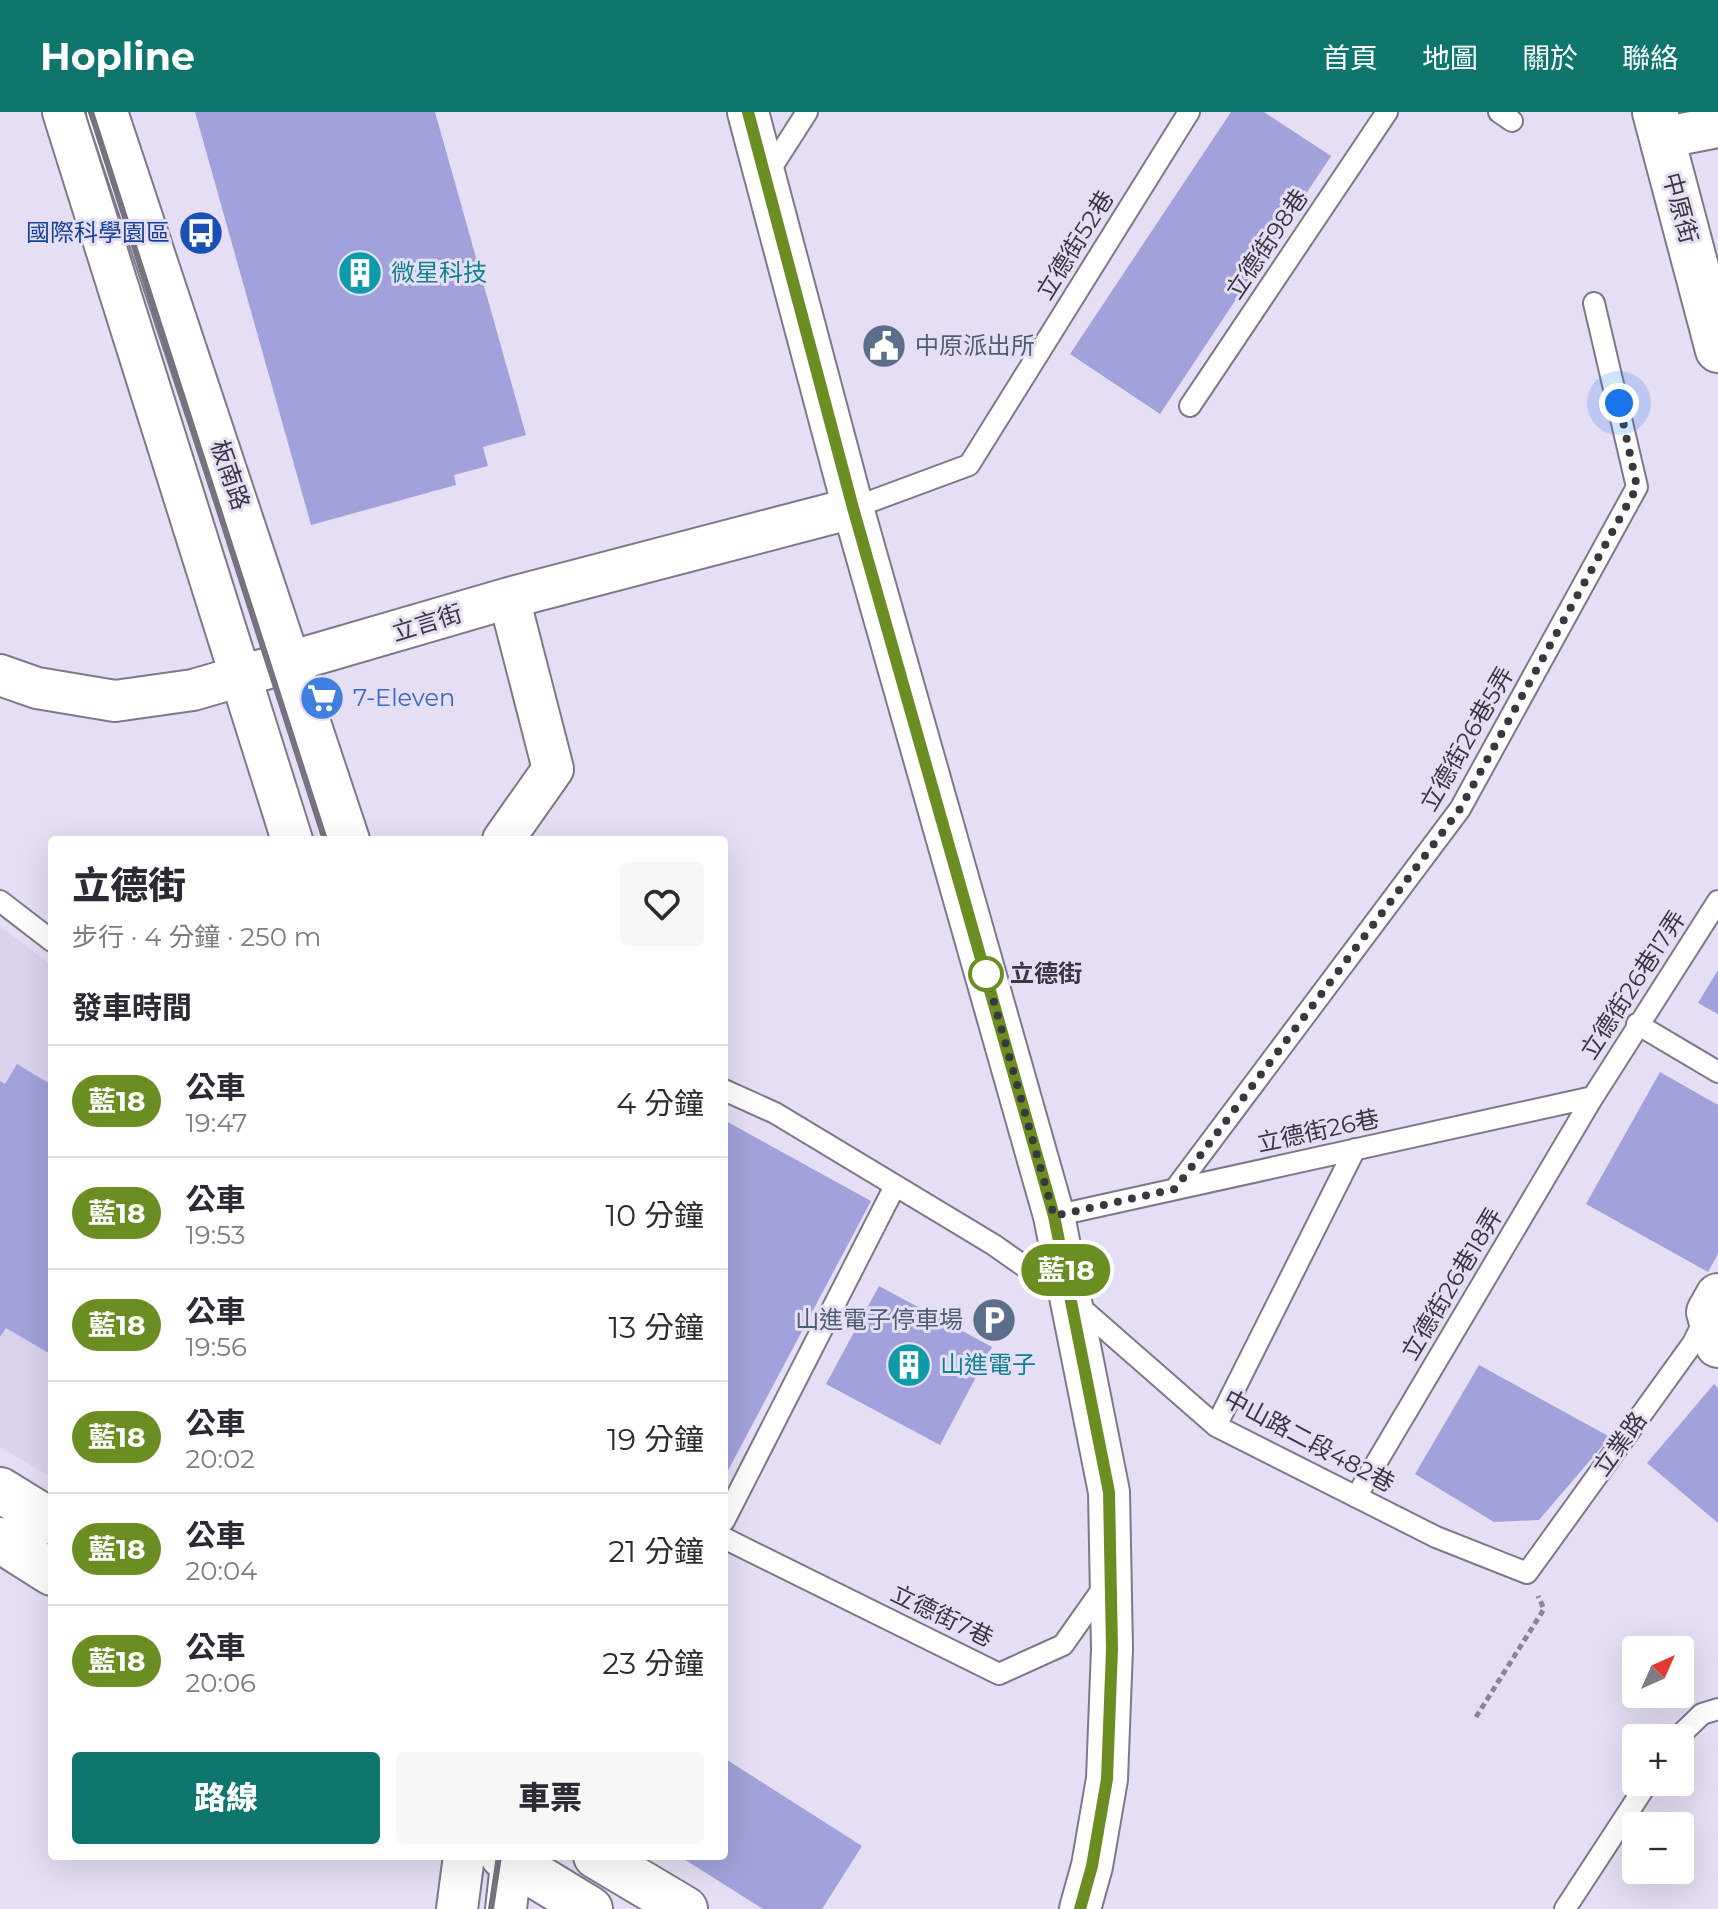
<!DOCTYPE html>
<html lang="zh-TW">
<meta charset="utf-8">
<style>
body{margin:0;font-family:Montserrat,"Noto Sans TC",sans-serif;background:#f7f7f7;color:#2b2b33;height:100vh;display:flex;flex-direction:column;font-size:30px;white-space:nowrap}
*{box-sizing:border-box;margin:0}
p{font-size:26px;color:#7c7c81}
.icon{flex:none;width:44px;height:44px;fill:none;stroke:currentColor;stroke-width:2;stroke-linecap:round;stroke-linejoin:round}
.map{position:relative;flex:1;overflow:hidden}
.sheet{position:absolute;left:48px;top:724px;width:680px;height:1024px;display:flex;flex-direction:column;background:#fff;border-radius:8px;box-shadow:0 8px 32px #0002}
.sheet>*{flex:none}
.badge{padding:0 16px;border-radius:26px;font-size:28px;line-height:52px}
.needle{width:52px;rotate:45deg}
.fabs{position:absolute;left:1622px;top:1524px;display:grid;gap:16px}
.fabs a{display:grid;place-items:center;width:72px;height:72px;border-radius:8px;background:#fff;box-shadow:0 8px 32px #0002;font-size:40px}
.you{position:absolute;width:40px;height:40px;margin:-20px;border:6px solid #fff;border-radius:50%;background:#1a73e8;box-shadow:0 0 0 12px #1a73e833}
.map>.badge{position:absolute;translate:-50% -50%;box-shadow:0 0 0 4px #fff}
h2{padding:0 24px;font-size:30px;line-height:72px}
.round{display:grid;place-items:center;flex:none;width:84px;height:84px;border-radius:8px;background:#f7f7f7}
.summary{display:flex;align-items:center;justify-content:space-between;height:136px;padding:0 24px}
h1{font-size:38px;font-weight:800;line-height:60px}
.cta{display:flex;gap:16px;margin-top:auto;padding:16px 24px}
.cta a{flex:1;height:92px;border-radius:8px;background:#0f766e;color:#fff;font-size:32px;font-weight:800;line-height:92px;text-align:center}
.cta a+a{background:#f7f7f7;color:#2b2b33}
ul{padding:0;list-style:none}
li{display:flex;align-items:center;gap:24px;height:112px;padding:0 24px;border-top:2px solid #e1e1e2}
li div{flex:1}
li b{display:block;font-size:30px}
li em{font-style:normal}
li .badge{min-width:88px;font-weight:700;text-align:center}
header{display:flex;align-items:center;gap:48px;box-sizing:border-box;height:112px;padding:0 40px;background:#0f766e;color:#fff}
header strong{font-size:38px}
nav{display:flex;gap:44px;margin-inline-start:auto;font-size:28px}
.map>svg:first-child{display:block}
</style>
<header>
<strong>Hopline</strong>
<nav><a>首頁</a><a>地圖</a><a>關於</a><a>聯絡</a></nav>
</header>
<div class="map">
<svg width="1718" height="1797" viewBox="0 0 1718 1797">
<rect width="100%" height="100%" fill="#e5def4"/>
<path fill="#dbd2ee" d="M0 814 52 854V1366L0 1335Z"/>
<path fill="#a1a2db" d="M195 0H435L526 323 483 335 488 354 454 363 456 373 311 413Z
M1231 0H1264L1331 44 1160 302 1070 242Z
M1718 858V902L1698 891Z
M17 952 52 973V1243L6 1216 0 1225V969L5 972Z
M1660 960 1718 993V1142L1708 1160 1586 1092Z
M724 1008 871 1089 724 1366Z
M879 1174 992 1235 940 1333 826 1272Z
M1479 1253 1610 1325 1539 1408 1494 1410 1415 1362Z
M1714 1272 1718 1276V1411L1647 1351Z
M724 1646 862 1734 822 1797H763L679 1744H724Z"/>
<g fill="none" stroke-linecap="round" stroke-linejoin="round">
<g stroke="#7e788b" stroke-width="24">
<path id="service" d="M1499 0 1512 9
M766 64 807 0
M1190 294 1387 0
M853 396 969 353 1189 0
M0 789 52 829
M1637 912 1718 960
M724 978 775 1001 994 1133 1072 1188 1216 1314 1436 1425 1527 1461 1693 1231 1705 1207
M1175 1077 1460 697 1637 375 1594 191
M1054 1104 1593 985
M1216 1314 1355 1037
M1356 1385 1593 985 1718 789
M724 1409 895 1074
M724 1426 999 1562 1063 1533 1106 1472
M1677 1626 1702 1602 1718 1597
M1565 1797 1648 1670"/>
</g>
<g stroke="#7e788b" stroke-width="44">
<path id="minor" d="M63 0 292 728
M107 0 349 728
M748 0 853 396 1054 1104 1109 1380 1112 1537 1107 1667 1092 1754 1080 1797
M1661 26 1718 15
M0 563 37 576 115 589 193 578 509 486 853 396
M503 728 553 657 509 486
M457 1797 464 1744
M506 1797 512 1744"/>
</g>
<g stroke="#7e788b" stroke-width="48">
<path id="tertiary" d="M1655 0 1718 238
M1718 1184 1709 1200 1718 1233
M0 1378 52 1410
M0 1428 52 1461
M503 1744 590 1797
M596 1744 685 1797"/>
</g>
<path stroke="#8b8695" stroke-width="5" stroke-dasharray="6 4" stroke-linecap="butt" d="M1476 1605 1544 1497 1538 1484"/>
<use href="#service" stroke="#fff" stroke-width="20"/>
<use href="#minor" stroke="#fff" stroke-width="40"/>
<use href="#tertiary" stroke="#fff" stroke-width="44"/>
<path stroke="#77727f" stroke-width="6" d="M91 0 325 728
M491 1797 499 1744"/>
</g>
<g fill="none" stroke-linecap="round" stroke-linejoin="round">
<g stroke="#fff" stroke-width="18">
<path id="line" d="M748 0 853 396 1054 1104 1109 1380 1112 1537 1107 1667 1092 1754 1080 1797"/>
</g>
<use href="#line" stroke="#6b8e23" stroke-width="12"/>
<path stroke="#3a373f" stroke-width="8" stroke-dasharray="0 14.4" d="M986 862 1054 1104 1175 1077 1460 697 1637 375 1619 291"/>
</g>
<defs>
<g id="bus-disc" transform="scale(2.3)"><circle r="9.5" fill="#1a4fb4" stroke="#e5def4"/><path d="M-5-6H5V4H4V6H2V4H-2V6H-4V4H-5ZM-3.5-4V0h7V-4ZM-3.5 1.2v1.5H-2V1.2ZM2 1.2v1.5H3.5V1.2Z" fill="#fff"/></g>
<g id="building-disc" transform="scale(2.3)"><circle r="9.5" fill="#0f9aa8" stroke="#e5def4"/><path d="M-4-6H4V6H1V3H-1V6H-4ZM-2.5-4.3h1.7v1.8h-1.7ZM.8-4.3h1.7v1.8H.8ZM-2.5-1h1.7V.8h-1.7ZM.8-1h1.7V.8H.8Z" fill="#fff"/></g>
<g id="civic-disc" transform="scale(2.3)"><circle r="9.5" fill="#5c6f8a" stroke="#e5def4"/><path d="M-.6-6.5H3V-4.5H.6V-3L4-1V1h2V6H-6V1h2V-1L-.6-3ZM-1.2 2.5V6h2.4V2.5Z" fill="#fff"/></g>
<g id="supermarket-disc" transform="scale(2.3)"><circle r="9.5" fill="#3f7fe0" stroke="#e5def4"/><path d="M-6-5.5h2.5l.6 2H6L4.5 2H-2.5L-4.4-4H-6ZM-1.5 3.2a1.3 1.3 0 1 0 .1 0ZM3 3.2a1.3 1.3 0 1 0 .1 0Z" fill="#fff"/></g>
<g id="parking-disc" transform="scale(2.3)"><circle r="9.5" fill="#5c6f8a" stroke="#e5def4"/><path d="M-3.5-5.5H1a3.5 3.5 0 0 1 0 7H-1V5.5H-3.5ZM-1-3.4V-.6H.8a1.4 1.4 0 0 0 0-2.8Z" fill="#fff"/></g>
</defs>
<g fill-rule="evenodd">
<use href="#bus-disc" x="201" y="121"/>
<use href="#building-disc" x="360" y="161"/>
<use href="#civic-disc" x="884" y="234"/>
<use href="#supermarket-disc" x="322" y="586"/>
<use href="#parking-disc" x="994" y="1208"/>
<use href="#building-disc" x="909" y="1253"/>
</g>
<circle fill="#fff" stroke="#6b8e23" stroke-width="4" cx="986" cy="862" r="16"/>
<g text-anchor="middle" stroke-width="6" stroke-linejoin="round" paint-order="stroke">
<g font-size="24" fill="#3a373f" stroke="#e5def4">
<text transform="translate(1680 96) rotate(75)" y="8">中原街</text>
<text transform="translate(1267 132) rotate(-56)" y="8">立德街98巷</text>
<text transform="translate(1075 133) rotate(-58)" y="8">立德街52巷</text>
<text transform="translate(230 363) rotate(71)" y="8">板南路</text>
<text transform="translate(427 511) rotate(-17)" y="8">立言街</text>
<text transform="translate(1467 627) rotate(-60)" y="8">立德街26巷5弄</text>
<text transform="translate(1633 873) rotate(-57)" y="8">立德街26巷17弄</text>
<text transform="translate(1318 1019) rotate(-12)" y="8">立德街26巷</text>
<text transform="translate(1452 1172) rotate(-59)" y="8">立德街26巷18弄</text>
<text transform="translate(1309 1329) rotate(28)" y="8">中山路二段482巷</text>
<text transform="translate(1620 1332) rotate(-54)" y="8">立業路</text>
<text transform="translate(942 1504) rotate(26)" y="8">立德街7巷</text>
</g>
<g font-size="24" fill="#164399" stroke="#e5def4" text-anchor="end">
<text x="170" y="129">國際科學園區</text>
</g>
<g font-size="24" fill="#0d838f" stroke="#e5def4" text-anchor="start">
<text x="391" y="169">微星科技</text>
<text x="940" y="1261">山進電子</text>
</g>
<g font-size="24" fill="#4e5e75" stroke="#e5def4" text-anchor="start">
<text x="915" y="242">中原派出所</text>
<text x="963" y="1216" text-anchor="end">山進電子停車場</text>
</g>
<g font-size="24" fill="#366cbe" stroke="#e5def4" text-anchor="start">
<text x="353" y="594">7-Eleven</text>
</g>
<g font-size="24" font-weight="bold" fill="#3a373f" stroke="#e5def4" text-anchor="start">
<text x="1010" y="870">立德街</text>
</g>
</g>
</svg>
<div class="fabs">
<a><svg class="needle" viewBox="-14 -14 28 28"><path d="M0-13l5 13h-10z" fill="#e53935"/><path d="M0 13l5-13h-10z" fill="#7c7c81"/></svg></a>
<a>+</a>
<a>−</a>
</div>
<div class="you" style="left:1619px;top:291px"></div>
<b class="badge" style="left:1066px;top:1158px;background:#6b8e23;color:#fff">藍18</b>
<section class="sheet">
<div class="summary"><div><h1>立德街</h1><p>步行 · 4 分鐘 · 250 m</p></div><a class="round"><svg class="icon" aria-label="heart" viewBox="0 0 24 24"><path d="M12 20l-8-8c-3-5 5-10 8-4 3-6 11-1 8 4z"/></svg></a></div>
<h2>發車時間</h2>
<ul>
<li><span class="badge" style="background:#6b8e23;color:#fff">藍18</span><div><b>公車</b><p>19:47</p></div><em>4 分鐘</em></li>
<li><span class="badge" style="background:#6b8e23;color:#fff">藍18</span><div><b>公車</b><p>19:53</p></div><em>10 分鐘</em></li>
<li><span class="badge" style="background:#6b8e23;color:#fff">藍18</span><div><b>公車</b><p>19:56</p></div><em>13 分鐘</em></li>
<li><span class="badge" style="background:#6b8e23;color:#fff">藍18</span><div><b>公車</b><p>20:02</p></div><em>19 分鐘</em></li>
<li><span class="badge" style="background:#6b8e23;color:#fff">藍18</span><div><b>公車</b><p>20:04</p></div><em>21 分鐘</em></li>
<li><span class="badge" style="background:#6b8e23;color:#fff">藍18</span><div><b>公車</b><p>20:06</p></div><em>23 分鐘</em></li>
</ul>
<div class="cta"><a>路線</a><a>車票</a></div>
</section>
</div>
